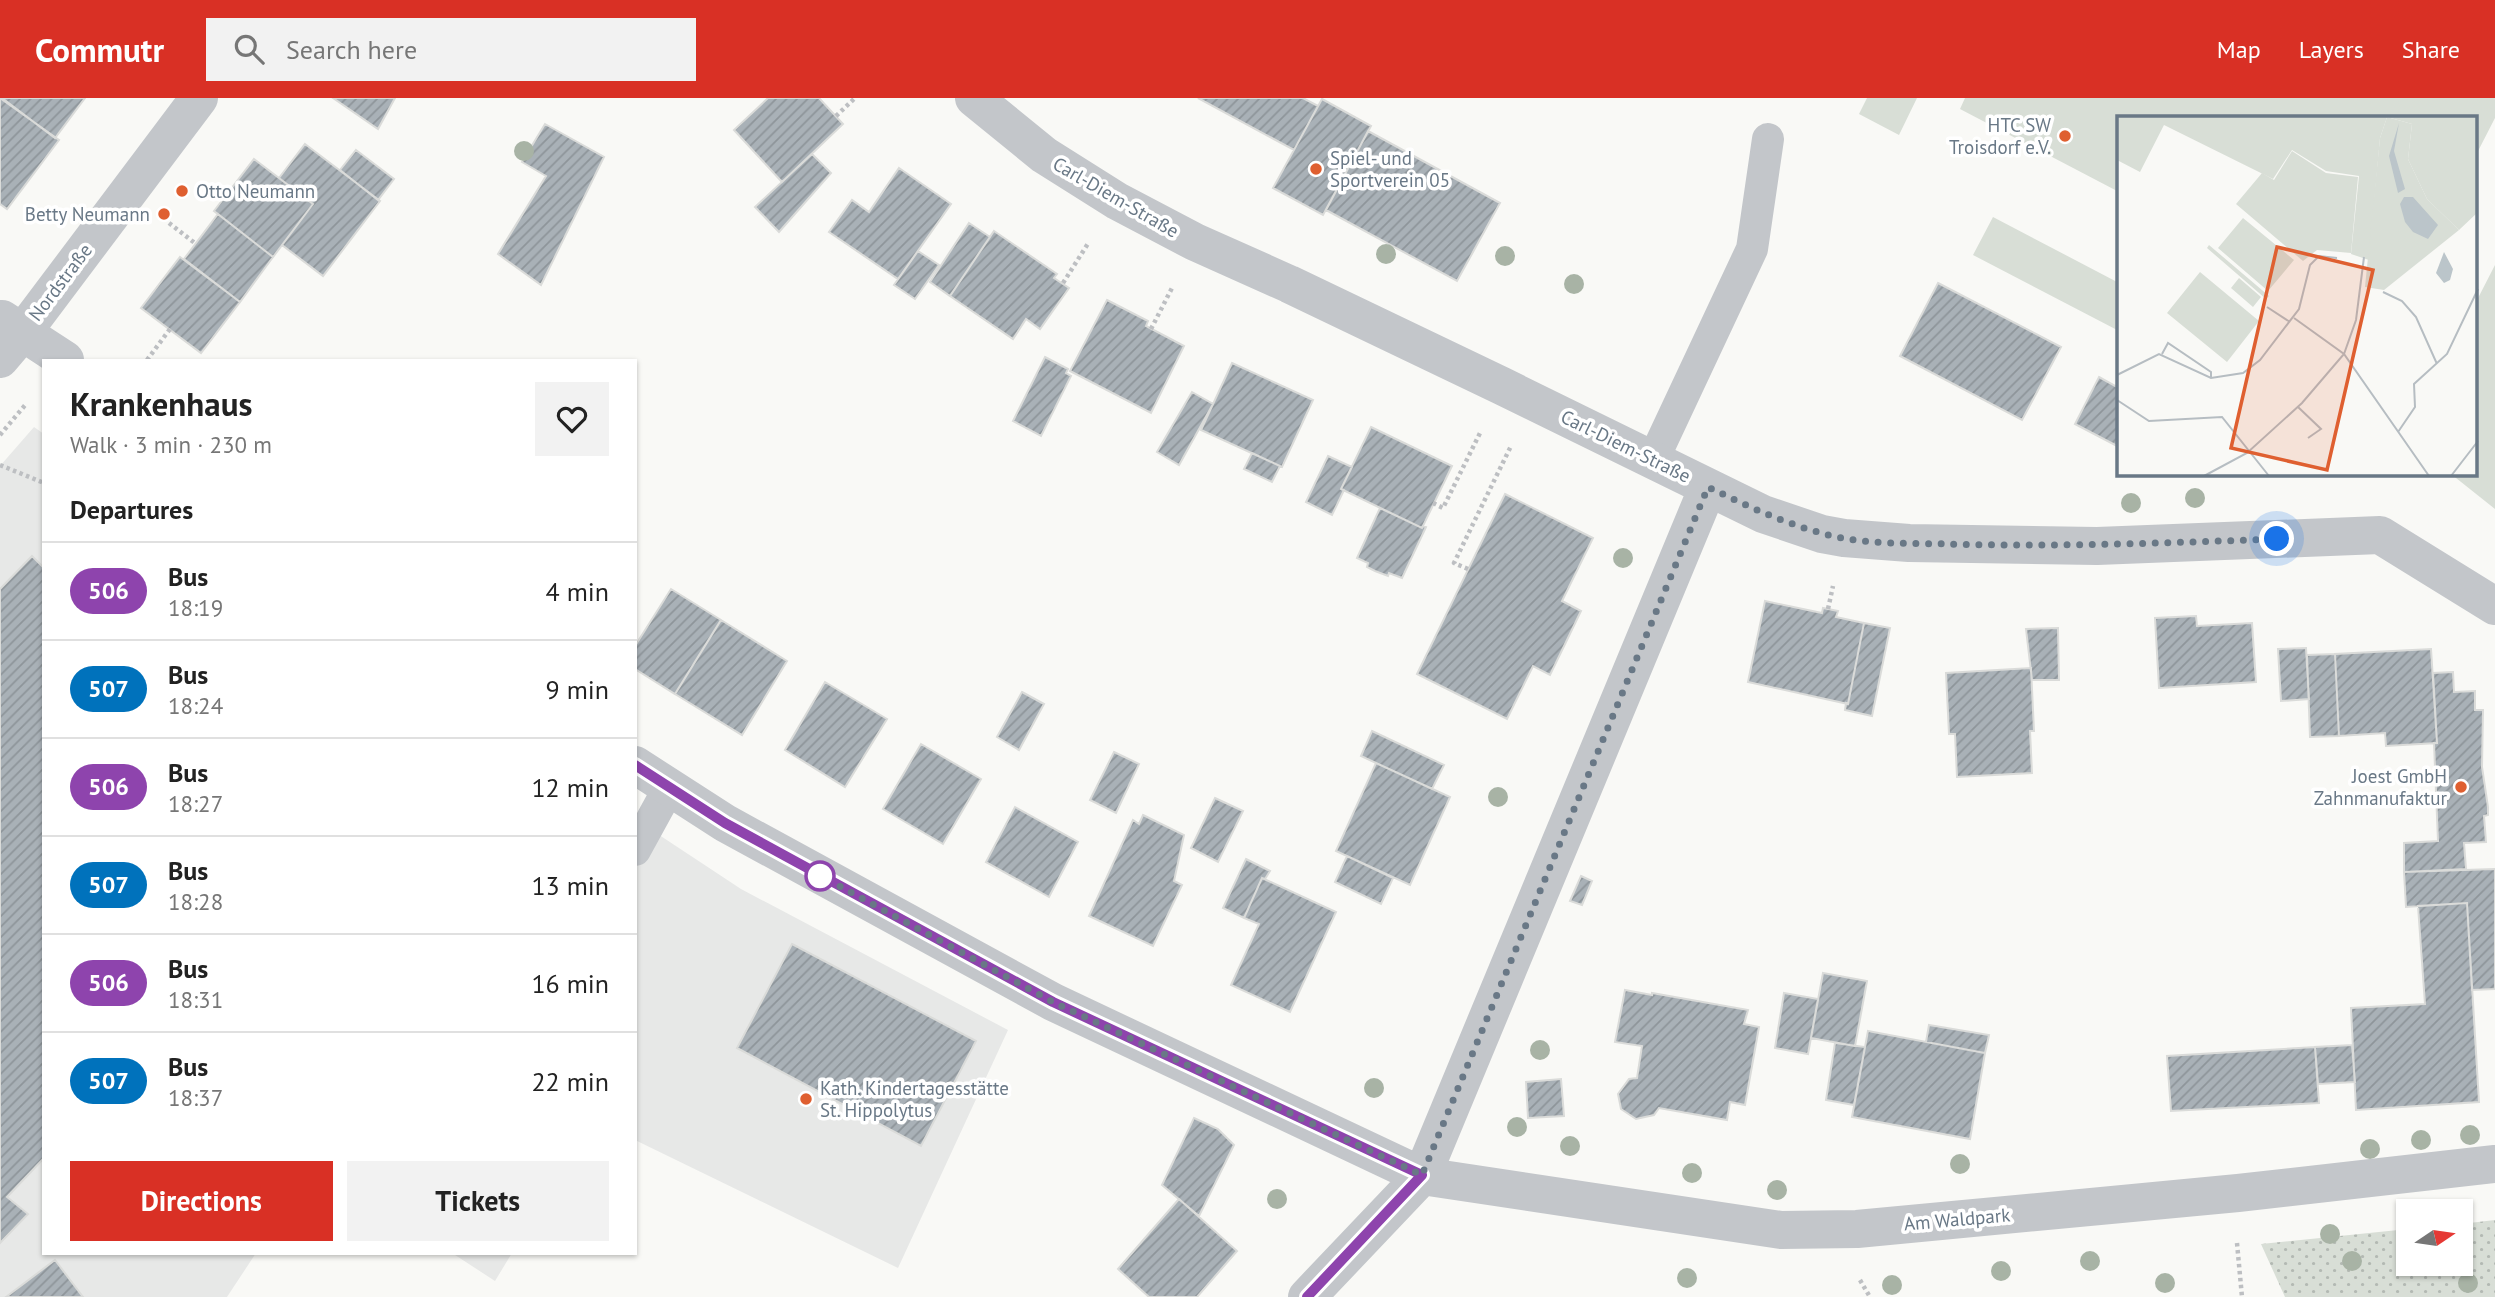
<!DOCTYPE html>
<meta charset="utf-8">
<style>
body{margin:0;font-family:"PT Sans",sans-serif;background:#f2f2f2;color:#222;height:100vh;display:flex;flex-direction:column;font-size:26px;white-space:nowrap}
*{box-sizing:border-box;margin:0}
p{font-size:23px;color:#767676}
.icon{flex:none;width:38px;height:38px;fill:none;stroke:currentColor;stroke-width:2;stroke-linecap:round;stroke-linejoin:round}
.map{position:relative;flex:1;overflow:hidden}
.details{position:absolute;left:42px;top:261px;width:595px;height:896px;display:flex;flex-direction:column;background:#fff;border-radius:0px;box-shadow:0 2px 5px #0004}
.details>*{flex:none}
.badge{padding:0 14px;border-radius:23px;font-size:24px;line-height:46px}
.needle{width:46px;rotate:77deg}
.buttons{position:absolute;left:2396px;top:1101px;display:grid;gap:14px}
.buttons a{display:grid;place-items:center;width:77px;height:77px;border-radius:0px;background:#fff;box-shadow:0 2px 5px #0004;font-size:35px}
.you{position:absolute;width:35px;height:35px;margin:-18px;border:5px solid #fff;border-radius:50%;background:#1a73e8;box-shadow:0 0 0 10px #1a73e833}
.map>.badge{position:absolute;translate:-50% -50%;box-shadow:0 0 0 4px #fff}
h2{padding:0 28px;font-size:26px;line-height:63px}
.round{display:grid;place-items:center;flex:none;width:74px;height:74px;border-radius:0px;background:#f2f2f2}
.headline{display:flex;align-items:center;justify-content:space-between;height:119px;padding:0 28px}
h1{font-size:33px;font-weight:800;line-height:52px}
.cta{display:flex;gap:14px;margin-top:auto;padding:14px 28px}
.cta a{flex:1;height:80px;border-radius:0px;background:#d93025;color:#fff;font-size:28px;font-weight:800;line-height:80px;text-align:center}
.cta a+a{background:#f2f2f2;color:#222}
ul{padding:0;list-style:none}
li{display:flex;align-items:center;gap:21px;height:98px;padding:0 28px;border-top:2px solid #e0e0e0}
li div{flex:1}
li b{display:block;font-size:26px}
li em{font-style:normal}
li .badge{min-width:77px;font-weight:700;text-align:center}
header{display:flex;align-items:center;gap:42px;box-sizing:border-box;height:98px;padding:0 35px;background:#d93025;color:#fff}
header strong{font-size:33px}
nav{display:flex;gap:38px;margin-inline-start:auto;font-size:24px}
.search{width:490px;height:63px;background:#f2f2f2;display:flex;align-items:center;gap:18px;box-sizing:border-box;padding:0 24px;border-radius:0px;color:#767676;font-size:26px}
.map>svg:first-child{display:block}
</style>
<header>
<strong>Commutr</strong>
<div class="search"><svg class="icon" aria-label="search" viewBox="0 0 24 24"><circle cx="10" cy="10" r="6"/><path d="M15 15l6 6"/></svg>Search here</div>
<nav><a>Map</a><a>Layers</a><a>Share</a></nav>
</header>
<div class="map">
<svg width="2495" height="1199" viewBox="0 0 2495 1199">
<defs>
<pattern id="park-dots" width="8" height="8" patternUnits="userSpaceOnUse" patternTransform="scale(1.75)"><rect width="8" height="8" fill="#d8ded6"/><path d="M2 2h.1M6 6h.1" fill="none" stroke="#b3b9b3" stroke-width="1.8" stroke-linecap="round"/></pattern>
<pattern id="building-hatch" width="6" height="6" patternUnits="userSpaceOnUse" patternTransform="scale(1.75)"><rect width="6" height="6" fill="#a9b1b7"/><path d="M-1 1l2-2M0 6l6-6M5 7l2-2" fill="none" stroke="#8e959a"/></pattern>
</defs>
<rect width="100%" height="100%" fill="#f9f9f6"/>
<path fill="#e7e8e7" d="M34 329 44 336V1155H256L227 1199H0V368Z
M635 721 741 791 1008 932 898 1170 635 1042Z
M452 1155H512L495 1183Z"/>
<path fill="#d8ded6" d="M1867 0H1917L1899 37 1859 16Z
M1965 0H2495V20L2476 57V19H2119V94L1960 11Z
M1993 119 2119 185V233L1973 157Z
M2495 167V411L2451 376H2476V204Z"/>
<path fill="url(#park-dots)" d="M2495 1122V1199H2285L2261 1146 2408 1131V1166H2460L2461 1126Z"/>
<path fill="url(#building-hatch)" stroke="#dadbd9" stroke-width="2" d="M0 0 59 42 7 111 0 106Z
M2 0H85L55 40Z
M333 0H395L378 31Z
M768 0H819L843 26 782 84 734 32Z
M1198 0H1303L1318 8 1294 52Z
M1322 1 1371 28 1323 117 1273 90Z
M545 26 604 59 541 187 498 156 546 78 522 64Z
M1368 33 1500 105 1457 183 1326 112Z
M305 46 380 103 323 178 282 147 313 106 279 80Z
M356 52 394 81 378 102 340 72Z
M812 56 831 75 779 134 755 109Z
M254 61 313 106 273 159 214 113Z
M899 70 951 106 898 181 829 134 852 102 869 114Z
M218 116 273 159 240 204 184 161Z
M969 125 990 139 950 198 930 184Z
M994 133 1057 176 1054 180 1069 190 1040 231 1026 221 1013 241 950 198Z
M918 153 939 167 915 201 894 187Z
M180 159 240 204 201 255 141 210Z
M1938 185 2061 249 2022 322 1900 258Z
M1107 202 1148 223 1146 228 1184 248 1151 315 1070 273Z
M1045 259 1068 271 1066 275 1071 278 1041 338 1013 323Z
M1232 265 1313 302 1282 369 1201 332Z
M2099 279 2119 290V349L2075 326Z
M1192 294 1213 306 1179 367 1157 354Z
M1371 329 1452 368 1422 430 1341 391Z
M1252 355 1280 368 1272 384 1244 371Z
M1328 358 1352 369 1341 391 1344 392 1332 417 1306 404Z
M1505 396 1593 440 1562 503 1581 513 1566 544 1550 577 1533 568 1507 621 1417 576Z
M1380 410 1422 430 1423 428 1426 429 1402 480 1389 475 1388 478 1375 473 1367 469 1368 465 1357 460Z
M32 458 44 470V1060L7 1099 28 1116 0 1145V491Z
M671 491 721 522 675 596 635 571V548Z
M1765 503 1822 515 1823 510 1838 513 1836 519 1864 525 1848 606 1748 584Z
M2196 518 2197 528 2252 525 2256 584 2159 590 2155 520Z
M721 522 787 563 742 637 675 596Z
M1864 525 1890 530 1872 618 1845 612 1846 605 1848 606Z
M2058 530 2059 582H2032L2026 531Z
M2306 550 2309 601 2281 603 2278 551Z
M2431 551 2437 645 2386 648 2385 635 2339 638 2335 556Z
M2335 556 2339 638 2310 639 2307 557Z
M2031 570 2034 633H2030L2032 675 1957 679 1955 636H1949L1946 575Z
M2453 574 2454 594 2475 593V612H2483L2482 669 2488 709V717L2484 718 2486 744 2464 745 2466 771 2404 774V745L2438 743 2434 645H2437L2433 575Z
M825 584 887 621 845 689 785 652Z
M1022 594 1044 606 1019 652 997 639Z
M1372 633 1444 667 1432 691 1361 658Z
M921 646 981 681 943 746 883 711Z
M1114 654 1139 666 1116 715 1090 702Z
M1376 665 1450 699 1410 787 1336 753Z
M1215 700 1243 713 1218 764 1191 750Z
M1015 709 1078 744 1049 799 986 764Z
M1143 717 1184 737 1174 783 1182 787 1153 848 1089 818 1133 722 1139 726Z
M1347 758 1393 780 1381 806 1335 784Z
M1246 761 1270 773 1265 781 1262 780 1244 820 1223 810Z
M2495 771V891L2472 892 2467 805 2406 809 2404 774Z
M1581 778 1592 783 1582 807 1570 803Z
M1262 780 1336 814 1290 914 1231 887 1259 826 1244 820Z
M2467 805 2479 1004 2356 1012 2351 910 2425 906 2418 808Z
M792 846 976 943 921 1048 737 950Z
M1823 875 1867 883 1855 948 1811 940Z
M1625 892 1652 897V895L1748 912 1744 926 1759 929 1745 1007 1730 1004 1727 1022 1659 1010 1654 1017 1636 1021 1621 1011 1618 996 1629 981 1637 980 1642 948 1615 944Z
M1784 895 1818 901 1808 956 1775 950Z
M1929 927 1989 937 1985 955 1926 944Z
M1868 933 1985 955 1970 1041 1852 1019Z
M1835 945 1865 949 1854 1007 1826 1002Z
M2352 947 2355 984 2318 986 2315 949Z
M2315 949 2319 1005 2171 1013 2167 958Z
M1561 981 1564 1018 1528 1020 1526 984Z
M1194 1020 1218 1031 1234 1047 1199 1118 1162 1087Z
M1179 1101 1237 1153 1197 1199H1149L1118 1171Z
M55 1162 83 1199H6Z"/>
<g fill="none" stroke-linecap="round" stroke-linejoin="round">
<path stroke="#bdbfc2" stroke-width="4.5" stroke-dasharray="3.5 3.5" stroke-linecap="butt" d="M836 18 855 0
M169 125 196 146
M1063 185 1089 144
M1151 231 1173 188
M147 262 170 231
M0 337 26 306
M0 367 44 385
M1433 405 1443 410 1481 333
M1468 471 1454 465 1511 348
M1828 511 1833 488
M2237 1145 2242 1199
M1860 1182 1870 1199"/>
<path stroke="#c3c6ca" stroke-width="32" d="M1653 362 1752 151 1768 41
M635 752 669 690"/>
<path stroke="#c3c6ca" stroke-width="38" d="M974 0 1044 57 1117 103 1195 144 1289 186 1502 288 1763 416 1822 436 1844 440 1909 445 2097 448 2380 437 2495 508
M2 221 65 262
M0 261 23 234 199 0
M635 667 725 725 1053 904 1422 1078 1781 1132 1857 1131 2238 1095 2495 1066
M1307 1199 1422 1078 1708 389"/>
</g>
<g fill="#a8b3a5">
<circle cx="524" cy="53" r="10"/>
<circle cx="1386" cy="156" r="10"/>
<circle cx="1505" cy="158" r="10"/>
<circle cx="1574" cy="186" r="10"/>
<circle cx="2195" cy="400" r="10"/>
<circle cx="2131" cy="405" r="10"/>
<circle cx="1623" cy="460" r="10"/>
<circle cx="1498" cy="699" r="10"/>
<circle cx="1540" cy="952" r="10"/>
<circle cx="1374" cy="990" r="10"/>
<circle cx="1517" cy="1029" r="10"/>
<circle cx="2470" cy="1037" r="10"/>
<circle cx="2421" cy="1042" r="10"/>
<circle cx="1570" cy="1048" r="10"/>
<circle cx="2370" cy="1051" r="10"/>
<circle cx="1960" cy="1066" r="10"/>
<circle cx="1692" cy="1075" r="10"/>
<circle cx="1777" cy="1092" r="10"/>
<circle cx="1277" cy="1101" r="10"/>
<circle cx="2330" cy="1136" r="10"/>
<circle cx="2090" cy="1163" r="10"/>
<circle cx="2352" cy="1163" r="10"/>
<circle cx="2001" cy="1173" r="10"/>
<circle cx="1687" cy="1180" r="10"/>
<circle cx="2165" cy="1185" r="10"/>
<circle cx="2468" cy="1185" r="10"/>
<circle cx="1892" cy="1187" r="10"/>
</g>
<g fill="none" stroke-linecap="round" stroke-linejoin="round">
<g stroke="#fff" stroke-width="16">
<path id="line" d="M635 667 725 725 1053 904 1422 1077 1307 1199"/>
</g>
<use href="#line" stroke="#8e44ad" stroke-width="10"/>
<path stroke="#697886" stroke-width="7" stroke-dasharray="0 12.6" d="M820 778 808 771 1053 904 1422 1077 1708 389C1745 407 1781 424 1821 435 1861 447 1907 445 1948 446 2058 449 2167 445 2277 441"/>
</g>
<g fill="#df5f30" stroke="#fff" stroke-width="2.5">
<circle cx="2065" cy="38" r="7"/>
<circle cx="1316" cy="71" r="7"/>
<circle cx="182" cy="93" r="7"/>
<circle cx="164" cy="116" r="7"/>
<circle cx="2461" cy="689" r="7"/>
<circle cx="806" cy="1001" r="7"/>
</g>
<circle fill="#fff" stroke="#8e44ad" stroke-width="3.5" cx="820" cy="778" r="14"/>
<g text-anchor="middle" stroke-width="7" stroke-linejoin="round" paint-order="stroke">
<g font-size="19" fill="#697886" stroke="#fff" text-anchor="end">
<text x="2051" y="34">HTC SW<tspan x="2051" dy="22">Troisdorf e.V.</tspan></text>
<text x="1330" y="67" text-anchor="start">Spiel- und<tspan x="1330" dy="22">Sportverein 05</tspan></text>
<text x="196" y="100" text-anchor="start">Otto Neumann</text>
<text x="150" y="123">Betty Neumann</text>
<text x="2447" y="685">Joest GmbH<tspan x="2447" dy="22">Zahnmanufaktur</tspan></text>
<text x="820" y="997" text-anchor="start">Kath. Kindertagesstätte<tspan x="820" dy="22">St. Hippolytus</tspan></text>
</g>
<g font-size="19" fill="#697886" stroke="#fff">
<text transform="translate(1116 99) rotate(30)" y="7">Carl-Diem-Straße</text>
<text transform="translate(60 184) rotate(-53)" y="7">Nordstraße</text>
<text transform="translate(1626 348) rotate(26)" y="7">Carl-Diem-Straße</text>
<text transform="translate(1957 1121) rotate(-5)" y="7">Am Waldpark</text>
</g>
</g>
<g transform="translate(2117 18)">
<rect width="360" height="360" fill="#f9f9f6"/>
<path d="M175 35 209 57 241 61 234 137 200 134 186 145 119 88 145 57 157 64ZM126 102 177 144 151 175 101 132ZM92 129 152 180 149 183 90 132ZM83 156 142 205 110 246 50 197ZM122 162 144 181 136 191 114 172Z" fill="#d8ded6"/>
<path d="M0 0H360V97L342 114 310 83 291 43 295 8 270 1 263 22 252 144 234 138 242 60 209 55 175 34 156 63 47 9 23 56 0 44Z" fill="#d8ded6"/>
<path d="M270 1 295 8 291 43 310 83 342 114 267 174 248 171 263 22Z" fill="#d8ded6"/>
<path d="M282 7 277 35 288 73 281 77 272 40ZM287 81H296L321 109 311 123 296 116 288 106 283 88ZM327 136 336 153 333 164 327 167 319 157Z" fill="#bbc5ca"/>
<path fill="none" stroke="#b6bdc2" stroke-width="2" d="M266 176 285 185 299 201 320 248M150 191 173 206M177 202 227 238 312 360M45 238 51 227 94 256V262M0 259 42 238 94 262 126 257 143 244 182 193 193 149 202 140 220 142M0 284 32 305 105 301 152 360M181 291 204 313 191 322M281 316 298 291 297 268 330 238 361 173M87 360 130 337 185 287 227 238 239 204 247 141M334 360 361 325"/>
<path fill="#df5f30" fill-opacity="0.15" stroke="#df5f30" stroke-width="3.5" d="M160 131 256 154 210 354 114 332Z"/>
<rect width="360" height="360" fill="none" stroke="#697886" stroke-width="3.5"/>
</g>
</svg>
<div class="buttons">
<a><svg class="needle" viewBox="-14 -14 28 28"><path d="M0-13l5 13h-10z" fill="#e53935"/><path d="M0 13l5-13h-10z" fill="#767676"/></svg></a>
</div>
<div class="you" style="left:2277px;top:441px"></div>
<section class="details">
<div class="headline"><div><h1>Krankenhaus</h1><p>Walk · 3 min · 230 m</p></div><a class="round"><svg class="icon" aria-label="heart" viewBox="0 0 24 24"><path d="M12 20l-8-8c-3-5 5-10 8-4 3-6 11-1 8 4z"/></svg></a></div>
<h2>Departures</h2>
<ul>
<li><span class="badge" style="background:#8e44ad;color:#fff">506</span><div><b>Bus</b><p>18:19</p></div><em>4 min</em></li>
<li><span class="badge" style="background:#0072bc;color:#fff">507</span><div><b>Bus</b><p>18:24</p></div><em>9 min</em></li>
<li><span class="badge" style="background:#8e44ad;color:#fff">506</span><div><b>Bus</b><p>18:27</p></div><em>12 min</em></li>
<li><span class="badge" style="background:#0072bc;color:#fff">507</span><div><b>Bus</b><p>18:28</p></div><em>13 min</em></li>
<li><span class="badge" style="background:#8e44ad;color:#fff">506</span><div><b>Bus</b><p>18:31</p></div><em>16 min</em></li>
<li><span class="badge" style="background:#0072bc;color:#fff">507</span><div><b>Bus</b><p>18:37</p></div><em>22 min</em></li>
</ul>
<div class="cta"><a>Directions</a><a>Tickets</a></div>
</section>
</div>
